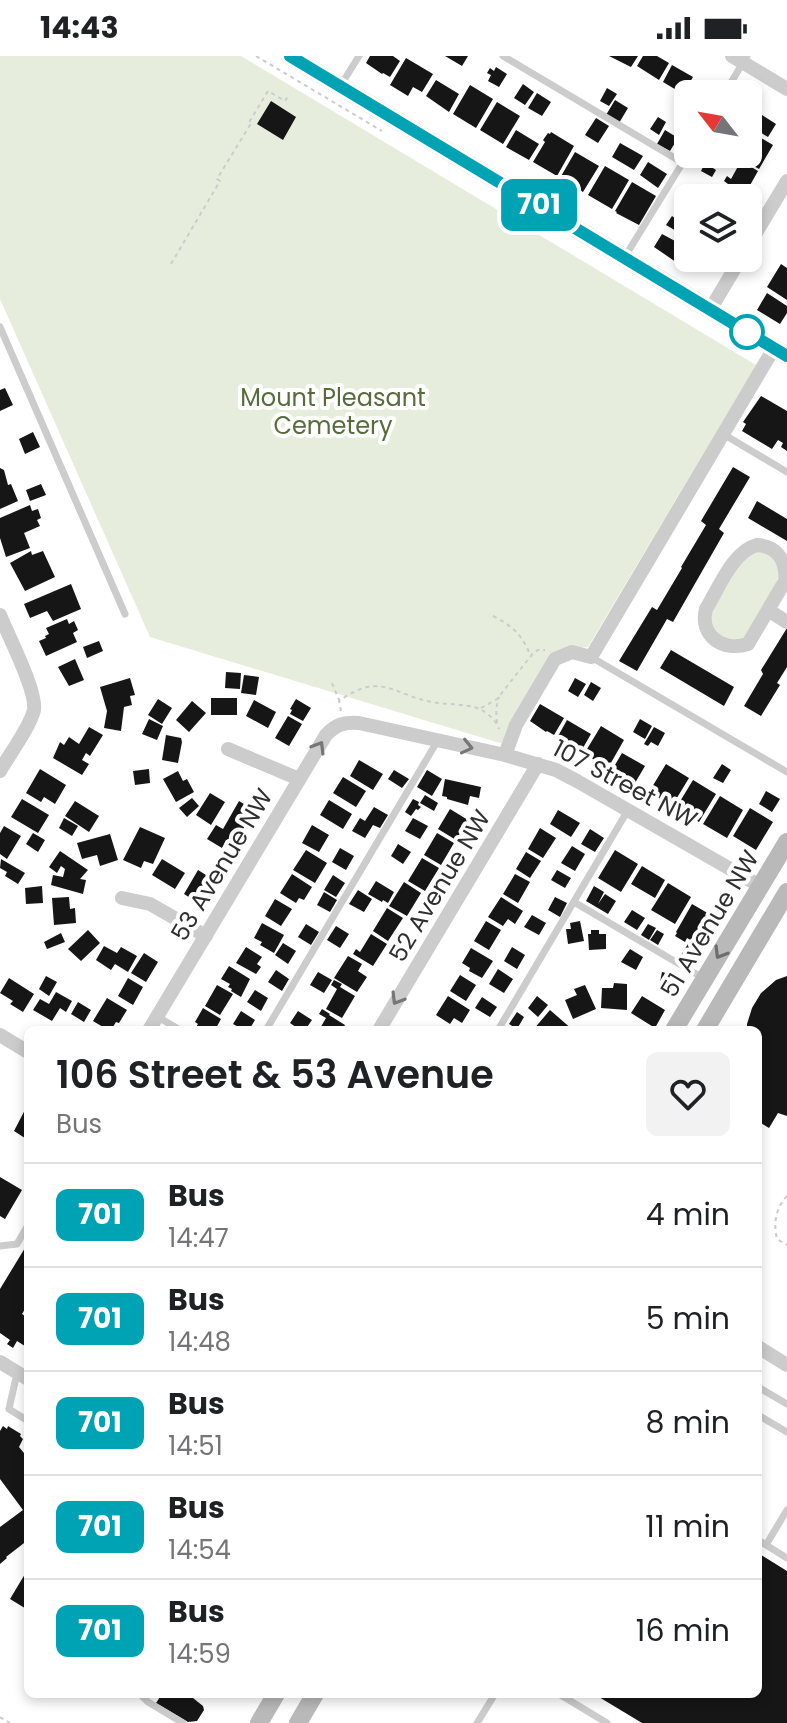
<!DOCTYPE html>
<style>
body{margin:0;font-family:Poppins,sans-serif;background:#f2f2f2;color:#202124;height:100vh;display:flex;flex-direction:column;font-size:30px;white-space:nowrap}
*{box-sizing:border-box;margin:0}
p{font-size:26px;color:#757577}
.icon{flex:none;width:44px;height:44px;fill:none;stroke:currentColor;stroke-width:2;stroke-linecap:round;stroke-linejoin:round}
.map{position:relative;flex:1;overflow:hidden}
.details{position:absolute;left:24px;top:970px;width:738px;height:672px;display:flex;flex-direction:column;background:#fff;border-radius:12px;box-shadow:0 4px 12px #0003}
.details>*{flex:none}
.badge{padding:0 16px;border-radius:12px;font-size:28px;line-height:52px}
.needle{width:52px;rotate:301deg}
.buttons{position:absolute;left:674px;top:24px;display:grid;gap:16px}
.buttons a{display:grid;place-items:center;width:88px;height:88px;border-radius:12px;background:#fff;box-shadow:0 4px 12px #0003;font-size:40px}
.map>.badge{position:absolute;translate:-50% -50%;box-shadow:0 0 0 4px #fff}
.round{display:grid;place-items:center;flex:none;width:84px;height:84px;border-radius:12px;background:#f2f2f2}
.headline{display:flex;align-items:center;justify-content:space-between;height:136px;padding:0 32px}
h1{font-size:38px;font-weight:600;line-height:60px}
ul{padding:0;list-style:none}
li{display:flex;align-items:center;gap:24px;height:104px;padding:0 32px;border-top:2px solid #e0e0e0}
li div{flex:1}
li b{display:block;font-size:30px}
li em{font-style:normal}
li .badge{min-width:88px;font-weight:700;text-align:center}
.status{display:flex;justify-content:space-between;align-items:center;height:56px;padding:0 40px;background:#fff;direction:ltr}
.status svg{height:22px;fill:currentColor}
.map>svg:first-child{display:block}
</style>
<div class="status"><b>14:43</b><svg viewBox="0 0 49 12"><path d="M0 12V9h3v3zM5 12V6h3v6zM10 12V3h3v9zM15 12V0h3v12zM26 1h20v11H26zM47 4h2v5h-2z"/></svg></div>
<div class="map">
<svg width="787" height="1667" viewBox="0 0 787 1667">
<rect width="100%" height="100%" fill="#fff"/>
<path fill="#e7eddd" d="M0 0H241L756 309 588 591 565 593 503 688 150 581 0 243Z
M763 495C769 498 775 501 778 507 785 526 754 566 744 583 729 584 720 582 711 570L712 555 743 503 750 497Z"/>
<path fill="#161616" d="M370 0H393L400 5 390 21 383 17 382 18 366 7Z
M445 0H468L462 10Z
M609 0H638L631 11Z
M643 0H657L669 7 659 24 637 10Z
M406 2 433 18 422 36 413 31 408 40 390 29Z
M672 9 693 21 683 38 663 26Z
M496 11 507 18 499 31 488 25 491 19 487 17 490 12 494 15Z
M436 24 459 38 449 56 426 40Z
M696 25 718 38H688Z
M523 28 534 36 525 49 514 42Z
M470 29 493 43 476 72 453 58Z
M607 32 617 38 609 50 600 45Z
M537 37 551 46 542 60 528 52Z
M615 44 628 52 619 67 606 59Z
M271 45 296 61 283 84 257 68Z
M497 46 520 60 503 88 480 74Z
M748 50 776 68 768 81 748 69Z
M658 61 666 66 659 79 650 73Z
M596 62 609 70 598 87 585 79Z
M516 74 539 88 529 104 506 91Z
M665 74 678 82 670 95 657 88Z
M551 76 574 90 557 120 533 106 545 86 543 84 548 77 550 78Z
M756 79 773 89 759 113 742 103 745 98H748V93Z
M620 87 643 100 634 114 612 101Z
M575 96 599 110 583 136 560 122Z
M741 105 758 115 744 140 727 129 728 128 724 125 727 120 731 123Z
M648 106 667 118 658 132 640 119Z
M705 107 716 114 712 121 701 115Z
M605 110 629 124 612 153 588 139Z
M632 126 656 140 639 169 616 157 617 156 615 155Z
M672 160 683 168 678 176 666 169Z
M662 178 688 192V202H697L689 215 654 191Z
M781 208 787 212V244L767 231Z
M767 237 787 250V257L780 268 757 254Z
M5 332 13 349 0 355V334Z
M761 340 787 355V395L781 391 783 387 778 384 772 393 742 375 746 368 743 366Z
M33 376 40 391 25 398 19 383Z
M733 411 750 421 719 473 724 477 673 566 667 563 637 615 619 605 652 551 657 554 682 512 681 511 706 469 701 465Z
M0 412 4 414 8 429 11 428 18 445 0 453Z
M41 428 46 439 30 445 26 434Z
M757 445 787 463V485L748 462Z
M30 449 32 455 38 453 41 462 37 464 40 470 24 477 30 492 6 501 0 482V462Z
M31 495 32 499 43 495 55 521 25 535 10 507Z
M71 528 81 553 53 565 47 555 30 562 24 548Z
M67 563 69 568 74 565 78 574 73 577 77 586 46 600 39 585 46 582 45 580 49 578 46 572Z
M787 572V611L777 627 780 629 761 660 744 650 763 618 761 614Z
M99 585 103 595 87 602 83 591Z
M671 594 734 631 724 650 660 612Z
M75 603 84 624 69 630 58 611Z
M226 616 241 617 240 633 225 632Z
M244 619 259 621 256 639 241 637Z
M130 622 135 639 130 640 132 649 124 651 121 675 104 672 107 655 100 631Z
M575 622 586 628 578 641 568 635Z
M591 626 601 632 593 645 584 639Z
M211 642H237V659H211Z
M158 643 172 652 162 668 148 659Z
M296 643 311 652 303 665 290 658 292 654 290 653Z
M254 644 276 656 268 672 246 660Z
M192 645 206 657 189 676 176 664Z
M540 648 564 662 554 679 547 675 546 676 530 665Z
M288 660 302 668 289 690 275 682Z
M149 663 163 670 157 684 142 678Z
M640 663 652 670 645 683 633 676Z
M567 664 591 678 580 697 575 694 576 692 557 682Z
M601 670 624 684 608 712 584 698Z
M89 671 103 679 90 700 86 697 82 704 89 708 82 719 53 702 60 686 64 689 69 681 79 688Z
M654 671 665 677 658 690 651 686 648 690 644 688Z
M166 679 181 682 182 686 178 707 162 704Z
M622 697 645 710 635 727 612 714Z
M359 704 383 718 373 734 350 720Z
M666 708 689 722 672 750 649 736Z
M722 708 731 714 723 727 713 722Z
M40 713 66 729 55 748 44 741 41 746 26 737Z
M149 713 150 727 135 729 133 715Z
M394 714 409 723 402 732 388 723Z
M427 714 442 723 432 740 417 731Z
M178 715 183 725 187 723 194 736 176 746 163 723Z
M343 721 366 735 356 751 333 737Z
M445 723 481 731 479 742 470 740 468 749 447 743V741L442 740Z
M693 724 716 738 699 766 676 752Z
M766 735 780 743 772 756 759 748Z
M210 737 225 746 211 769 196 759Z
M425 739 438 747 434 755 420 747Z
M720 740 743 754 727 782 703 768Z
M192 742 199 750 187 761 179 752Z
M22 743 49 759 38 777 11 761Z
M413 743 419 746 418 749 421 751 418 754 416 753 411 760 405 756Z
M329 744 352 758 343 773 320 759Z
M75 745 99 760 89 776 65 760Z
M239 745 254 754 242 775 244 776 235 790 226 784 222 792 207 783 216 769 223 773Z
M374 751 388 759 380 772 373 769 365 782 352 775 360 762 365 765Z
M750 752 773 766 756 794 733 780Z
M450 753 468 764 456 784 438 773Z
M558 754 580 767 571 781 550 768Z
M64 762 78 770 72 780 59 772Z
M413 762 428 770 420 783 405 775Z
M312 769 329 779 319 796 302 787Z
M4 770 21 780 7 803 0 798V777Z
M140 771 165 782 153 808 144 805 141 812 123 804Z
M540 772 556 782 543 802 528 793Z
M590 773 604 782 595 796 581 788Z
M33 777 45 784 38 796 26 788Z
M437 777 454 787 441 809 424 799Z
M110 778 118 804 100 810 97 799 82 803 77 787Z
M398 788 411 796 403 808 391 800Z
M572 790 585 798 575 815 561 807Z
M340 792 354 800 346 814 332 806Z
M306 794 327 807 315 827 293 814Z
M615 794 638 808 621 836 598 822Z
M60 795 88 814 80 823 86 824 83 838 51 829 53 819 63 821 65 813 61 810 57 817 49 811Z
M526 796 541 805 530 822 516 813Z
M422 802 439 812 425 835 408 825Z
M1 803 25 817 18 828 5 820 7 816 0 812Z
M162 803 185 817 175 833 152 819Z
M642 810 665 824 655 842 631 828Z
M198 814 214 824 200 848 184 838Z
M557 814 571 822 565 832 551 824Z
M292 818 312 831 304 844 299 842 296 847 280 837Z
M515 818 530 826 518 847 503 838Z
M333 819 345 827 336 841 324 834Z
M376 825 394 836 388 847 383 844 382 846 368 838Z
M404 826 421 837 407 860 389 850Z
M668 827 691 841 675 868 651 854Z
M42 830 43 847 26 848 25 832Z
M594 830 604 836 598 848 605 838 616 845 608 858 586 845Z
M358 834 372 843 364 856 349 848Z
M324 836 337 844 330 856 317 849Z
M69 841 70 853 75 852 76 867 54 869 52 842Z
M501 841 523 855 515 868 508 863 503 870 488 861Z
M555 841 567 847 560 861 548 854Z
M275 843 292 853 281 870 265 860Z
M692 848 716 862 699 889 687 882 685 886 675 880 677 877 676 876Z
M387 852 403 862 388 885 373 875Z
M632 854 645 862 637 874 624 866Z
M532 859 546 867 539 879 524 871Z
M486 865 501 874 489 894 474 885Z
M580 865 584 885 568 888 566 873H571L570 867Z
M262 867 284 879 274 897 260 889 262 886 254 882Z
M306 868 319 876 311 889 298 881Z
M648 868 656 872 649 884 641 879Z
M336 870 349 878 340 892 327 884Z
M88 874 100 887 81 905 68 893Z
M591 874H599V878H606V893L589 894 588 878H591Z
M657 874 664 878 658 889 650 884Z
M61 877 65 886 47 893 44 886Z
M371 878 387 888 373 910 353 898 356 893 360 896Z
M283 887 296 895 288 908 275 899Z
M688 888 699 895 691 909 679 902Z
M104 890 117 897 121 891 137 900 128 916 115 908 111 914 96 904Z
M246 891 262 901 257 908 261 911 256 918 236 907Z
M512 891 525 899 517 913 504 905Z
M471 892 493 905 482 922 469 915 470 912 462 907Z
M630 893 643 901 636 914 621 906Z
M144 897 158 906 146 926 131 917Z
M348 900 362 908 358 915 367 921 357 936 334 922Z
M229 910 250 923 241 941 231 935 232 933 228 931 230 928 221 923Z
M498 913 513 923 504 937 489 928Z
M276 914 289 923 282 935 268 926Z
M318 916 332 924 324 937 310 929Z
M662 916 677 920 674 930 660 926Z
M460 919 476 929 466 945 450 935Z
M46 920 57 926 49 940 39 933Z
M787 920V1060L778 1057 769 1072 761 1067 758 1072V974H747V968L752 952 761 937 776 924Z
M9 922 34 938 23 956 10 948 13 945 0 937Z
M128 922 143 931 133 949 118 940Z
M334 924 342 928 340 931 355 940 342 962 326 953 337 933 331 929Z
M614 927 627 928V954L601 952 602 932H613Z
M217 929 233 938 220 959 205 950Z
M585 929 596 953 573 963 565 944 577 939 574 933Z
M255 934 268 942 261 955 247 946Z
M56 936 72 945 66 956 60 952 52 965 33 954 40 943 49 948Z
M448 940 470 954 462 967 454 962 450 968 436 959Z
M537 940 548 949 538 961 528 952Z
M642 940 665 954 655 972 631 957Z
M482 941 497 951 490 961 475 952Z
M107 942 127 954 119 967 116 966 111 974H108L93 965Z
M78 946 91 954 84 966 71 958Z
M203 952 221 963 215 974H194L198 968 195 966Z
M322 953 330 958 329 959 345 969 342 974H319L326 962 319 958Z
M550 954 573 974H533Z
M241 955 255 964 249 974H244L233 968Z
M298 955 312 964 305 974H300L290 967Z
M517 956 524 961 517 973 509 968Z
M28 1048V1084L14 1075Z
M0 1121 22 1134 5 1163 0 1160Z
M28 1187V1248L22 1258 25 1260 28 1255V1292L17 1285 13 1292 7 1288 10 1284 0 1277V1233Z
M3 1370 7 1373 8 1370 21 1378 20 1380 23 1383 19 1391 28 1402V1484L6 1501 7 1502 0 1508V1471L23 1454 0 1423V1375Z
M758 1497 787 1515V1667H642L594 1638H758Z
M28 1513V1554L10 1543Z
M162 1638H188L203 1650 204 1654 197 1665 188 1666 156 1647Z"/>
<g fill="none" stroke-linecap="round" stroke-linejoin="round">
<path stroke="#ccc" stroke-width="2" stroke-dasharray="4 4" stroke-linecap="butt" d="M256 0 382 75
M171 208 220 125 217 123 250 69 248 68 268 35 285 45 288 40
M493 560C512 570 522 578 530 599
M332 627 339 644
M481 652 497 643 534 596 538 594H545
M341 655 339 645C349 638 361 631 373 630 393 630 408 641 427 645 443 649 461 647 477 652 486 655 496 664 499 673
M497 667 496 653 499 641
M787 1140C776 1152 773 1167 777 1183L787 1189
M0 1661 10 1667"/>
<path stroke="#ccc" stroke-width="7" d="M503 0 683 107
M341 29 359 0
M724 38 747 0
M626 199 688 98
M0 271 125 558
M723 378 787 416
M591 601 787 716
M574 846 703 922
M158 961 180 974
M266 974 438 684
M498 974 628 754
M0 1190 17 1188 28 1169
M758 1331 787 1348
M9 1353 17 1317
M9 1353 28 1365
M758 1359 787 1376
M758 1484 787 1502
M766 1489 787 1454
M140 1638 148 1646 183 1667
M559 1638 607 1667
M477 1667 495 1638"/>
<path stroke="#ccc" stroke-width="14" d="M732 0 787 33
M748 190 787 125
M710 254 741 202
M757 489C778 490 787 506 785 525L748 588C723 596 699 580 706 553 719 532 733 495 757 489Z
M768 554 787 566
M0 559C8 579 37 635 34 654 30 671 9 699 0 715
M228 693 299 723
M505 699 516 669 555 603 572 596 591 601 774 292
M122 842 150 848 206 880
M149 974 326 679C336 668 345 666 359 667L505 699 556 714 577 725 760 830
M379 974 538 708
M0 979 28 996
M758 1291 787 1309
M0 1306 28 1323"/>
<path stroke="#b9b9b9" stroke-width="18" d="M290 0 787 300
M674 974 787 786
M705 974 787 836
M259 1667 276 1638
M298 1667 315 1638"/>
</g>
<defs><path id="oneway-chevron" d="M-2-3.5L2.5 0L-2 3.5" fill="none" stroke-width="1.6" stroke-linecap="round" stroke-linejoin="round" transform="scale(2)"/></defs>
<g stroke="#767676">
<use href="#oneway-chevron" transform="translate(319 691) rotate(-59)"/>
<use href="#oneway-chevron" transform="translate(467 691) rotate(13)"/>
<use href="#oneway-chevron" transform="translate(397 943) rotate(121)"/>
</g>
<use stroke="#6d6d6d" href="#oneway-chevron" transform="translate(720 897) rotate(121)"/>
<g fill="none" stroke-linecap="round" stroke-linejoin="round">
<g stroke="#fff" stroke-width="18">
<path id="line" d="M290 0 787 300"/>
</g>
<use href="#line" stroke="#00a3b4" stroke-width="12"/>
</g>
<circle fill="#fff" stroke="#00a3b4" stroke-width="4" cx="747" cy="276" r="16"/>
<g text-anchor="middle" stroke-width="8" stroke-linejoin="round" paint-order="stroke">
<g font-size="24" fill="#566c3b" stroke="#fff">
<text x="333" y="350">Mount Pleasant<tspan x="333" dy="28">Cemetery</tspan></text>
</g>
<g font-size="24" fill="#2f2f2f" stroke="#fff">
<text transform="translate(625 728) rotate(28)" y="8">107 Street NW</text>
<text transform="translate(222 809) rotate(-59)" y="8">53 Avenue NW</text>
<text transform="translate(440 830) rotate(-59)" y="8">52 Avenue NW</text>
<text transform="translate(710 868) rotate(-59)" y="8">51 Avenue NW</text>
</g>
</g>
</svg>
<div class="buttons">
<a><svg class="needle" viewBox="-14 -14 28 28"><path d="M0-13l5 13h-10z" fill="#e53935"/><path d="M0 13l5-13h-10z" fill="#757577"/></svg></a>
<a><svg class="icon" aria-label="layers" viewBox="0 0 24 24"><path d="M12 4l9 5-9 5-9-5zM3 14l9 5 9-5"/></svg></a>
</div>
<b class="badge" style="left:539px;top:149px;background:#00a3b4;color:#fff">701</b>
<section class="details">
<div class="headline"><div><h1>106 Street &amp; 53 Avenue</h1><p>Bus</p></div><a class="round"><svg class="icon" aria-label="heart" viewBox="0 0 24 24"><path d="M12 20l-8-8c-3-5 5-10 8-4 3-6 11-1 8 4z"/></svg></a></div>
<ul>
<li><span class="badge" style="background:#00a3b4;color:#fff">701</span><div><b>Bus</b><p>14:47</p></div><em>4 min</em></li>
<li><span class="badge" style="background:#00a3b4;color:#fff">701</span><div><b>Bus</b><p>14:48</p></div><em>5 min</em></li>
<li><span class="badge" style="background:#00a3b4;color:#fff">701</span><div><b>Bus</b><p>14:51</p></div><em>8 min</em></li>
<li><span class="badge" style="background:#00a3b4;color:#fff">701</span><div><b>Bus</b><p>14:54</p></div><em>11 min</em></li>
<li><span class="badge" style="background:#00a3b4;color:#fff">701</span><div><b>Bus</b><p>14:59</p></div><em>16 min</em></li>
</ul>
</section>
</div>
